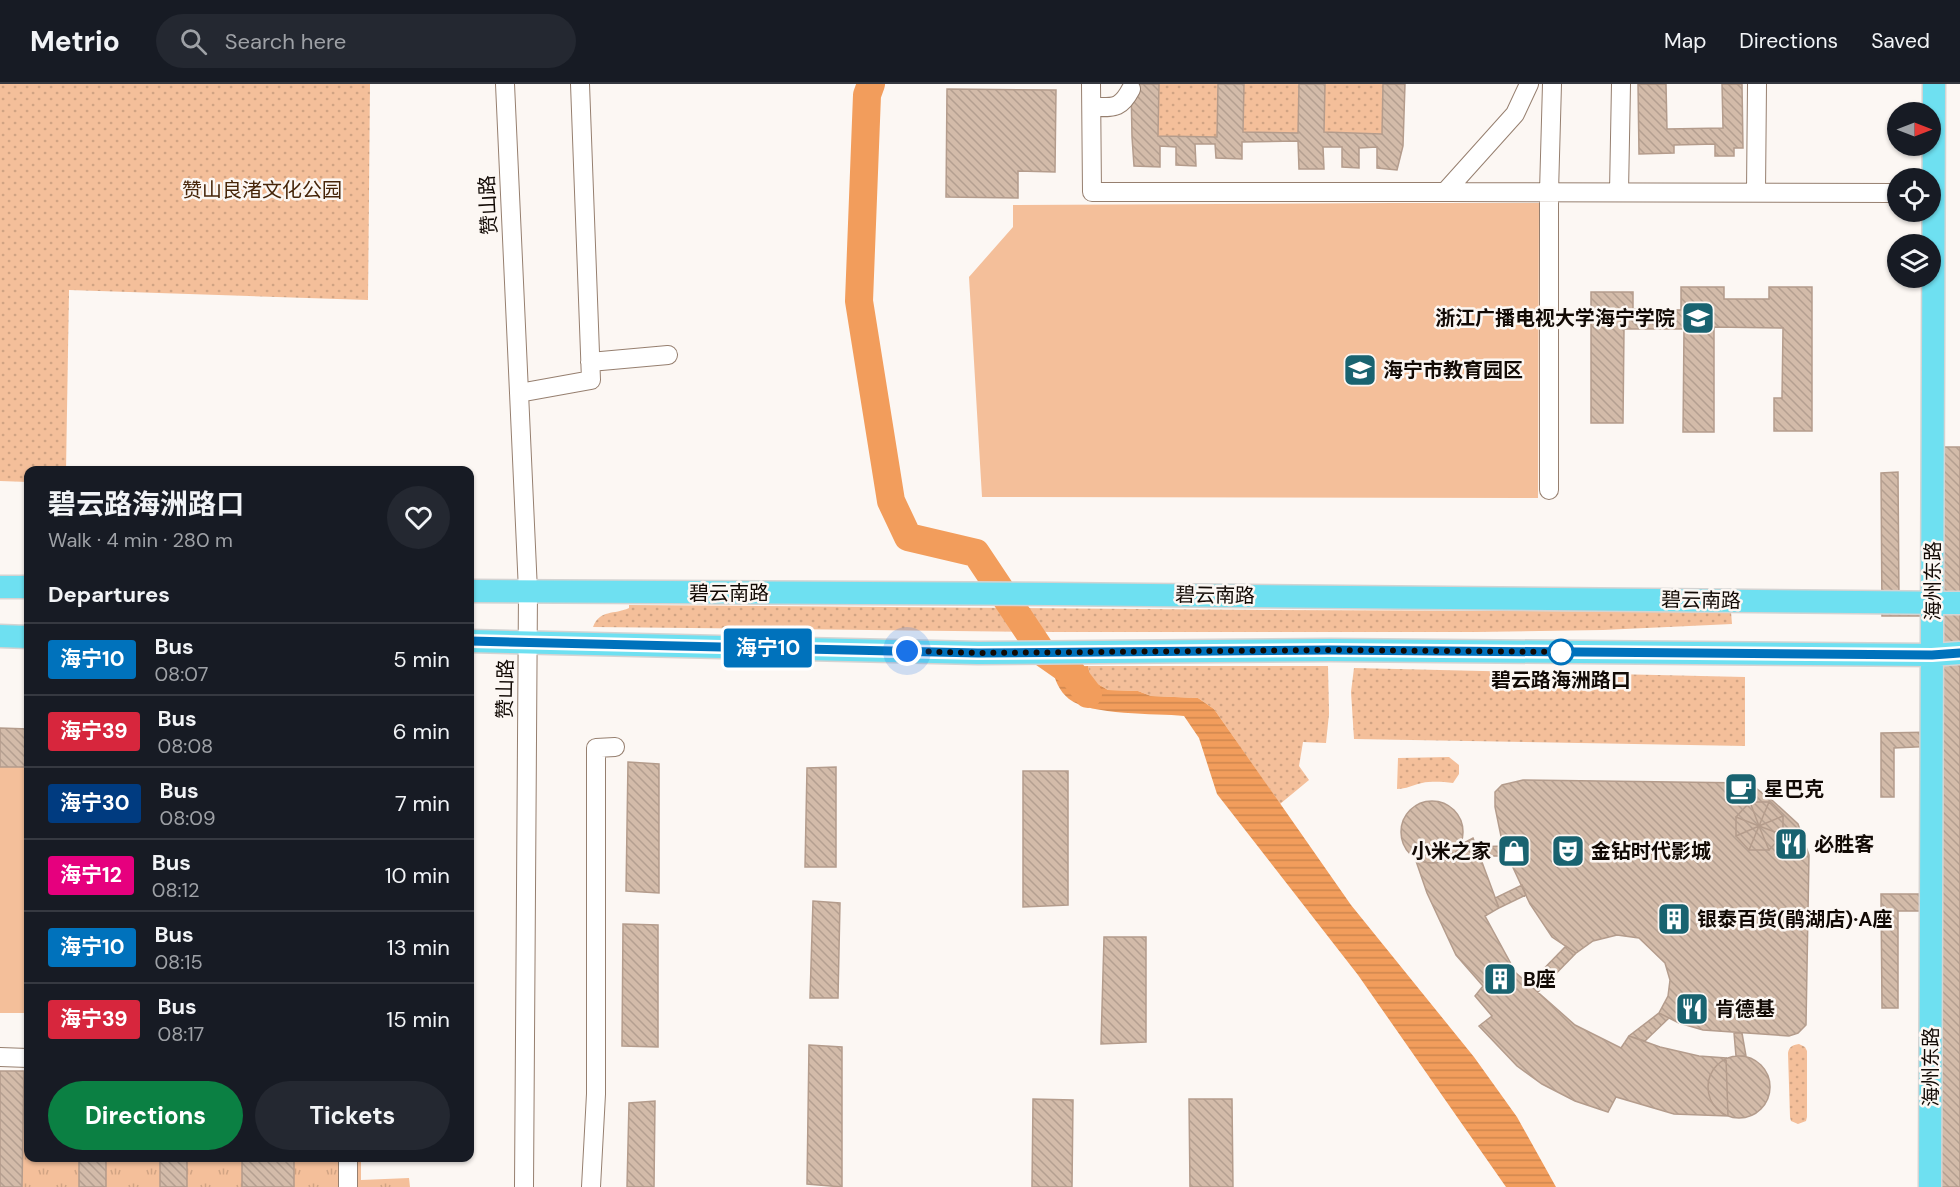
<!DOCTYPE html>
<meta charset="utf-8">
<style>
body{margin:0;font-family:"DM Sans","Noto Sans SC",sans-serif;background:#242831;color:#f1f3f6;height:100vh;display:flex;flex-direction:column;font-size:22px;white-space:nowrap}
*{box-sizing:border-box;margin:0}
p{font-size:20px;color:#9ea1a6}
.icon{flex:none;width:33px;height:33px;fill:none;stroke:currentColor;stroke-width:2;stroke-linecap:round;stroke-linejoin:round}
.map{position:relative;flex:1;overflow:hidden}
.sheet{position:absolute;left:24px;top:382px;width:450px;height:696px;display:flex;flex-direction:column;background:#171b24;border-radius:12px;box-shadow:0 2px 4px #0004}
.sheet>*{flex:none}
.badge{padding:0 12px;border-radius:4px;font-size:21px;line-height:39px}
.needle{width:39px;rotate:90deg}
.tools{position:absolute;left:1887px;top:18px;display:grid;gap:12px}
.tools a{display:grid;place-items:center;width:54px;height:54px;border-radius:50%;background:#171b24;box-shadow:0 2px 4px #0004;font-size:30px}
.you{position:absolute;width:30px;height:30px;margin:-15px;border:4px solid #fff;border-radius:50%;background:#1a73e8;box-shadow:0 0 0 9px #1a73e833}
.map>.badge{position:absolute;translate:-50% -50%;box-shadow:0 0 0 3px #fff}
h2{padding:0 24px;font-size:22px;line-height:54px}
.round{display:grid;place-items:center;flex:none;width:63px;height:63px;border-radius:32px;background:#242831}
.summary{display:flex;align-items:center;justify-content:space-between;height:102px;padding:0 24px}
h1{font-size:28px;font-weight:700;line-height:45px}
.cta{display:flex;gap:12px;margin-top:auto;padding:12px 24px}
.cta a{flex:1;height:69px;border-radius:36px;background:#0b8043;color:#fff;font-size:24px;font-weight:700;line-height:69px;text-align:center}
.cta a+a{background:#242831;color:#f1f3f6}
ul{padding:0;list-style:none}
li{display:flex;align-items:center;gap:18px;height:72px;padding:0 24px;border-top:2px solid #363941}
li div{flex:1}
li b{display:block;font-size:22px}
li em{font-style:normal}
li .badge{min-width:66px;font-weight:700;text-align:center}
header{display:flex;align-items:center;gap:36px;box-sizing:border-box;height:84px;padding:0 30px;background:#171b24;border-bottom:2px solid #363941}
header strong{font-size:28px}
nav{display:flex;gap:33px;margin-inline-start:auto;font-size:21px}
.search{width:420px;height:54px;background:#242831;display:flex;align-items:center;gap:15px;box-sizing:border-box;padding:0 21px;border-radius:33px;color:#9ea1a6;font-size:22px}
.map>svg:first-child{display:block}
</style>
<header>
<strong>Metrio</strong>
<div class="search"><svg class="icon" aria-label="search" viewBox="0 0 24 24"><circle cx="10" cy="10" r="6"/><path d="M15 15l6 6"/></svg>Search here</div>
<nav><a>Map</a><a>Directions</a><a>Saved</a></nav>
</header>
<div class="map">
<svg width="1960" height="1103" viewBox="0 0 1960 1103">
<defs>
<pattern id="grass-tufts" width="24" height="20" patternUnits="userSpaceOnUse" patternTransform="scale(1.5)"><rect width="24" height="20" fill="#f4bf9a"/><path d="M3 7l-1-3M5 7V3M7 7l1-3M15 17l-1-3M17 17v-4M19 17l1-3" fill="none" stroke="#d0a383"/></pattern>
<pattern id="park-dots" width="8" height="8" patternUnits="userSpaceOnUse" patternTransform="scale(1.5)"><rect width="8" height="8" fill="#f4bf9a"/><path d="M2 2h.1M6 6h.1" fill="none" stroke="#d0a383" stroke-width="1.8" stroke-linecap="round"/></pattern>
<pattern id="water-rules" width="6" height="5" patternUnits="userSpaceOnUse" patternTransform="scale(1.5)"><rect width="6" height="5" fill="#f29d5c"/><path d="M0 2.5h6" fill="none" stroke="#ce864e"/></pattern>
<pattern id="building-back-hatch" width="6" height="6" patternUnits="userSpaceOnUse" patternTransform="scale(1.5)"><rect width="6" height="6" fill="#d3bba9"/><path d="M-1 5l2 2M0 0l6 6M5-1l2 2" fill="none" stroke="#b49f90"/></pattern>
</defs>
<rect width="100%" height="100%" fill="#fcf7f3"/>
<path fill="url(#grass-tufts)" d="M24 993H28V1074H79V1103H22Z
M106 1074H160V1103H106Z
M187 1074H242V1103H187Z
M294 1074H361V1096L409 1094 410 1103H293Z"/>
<path fill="url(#park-dots)" d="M0 0H370L368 216 69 206 66 387H28V398L0 397Z
M1159 0H1218L1217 53 1158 52Z
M1244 0H1299L1298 49 1243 48Z
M1325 0H1383L1382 50 1324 48Z
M629 521 1265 526 1731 528 1732 540 1603 546 1476 548H1052L593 543C600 525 614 531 629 524Z
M1088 582H1328L1329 630 1326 659 1303 658 1299 682 1309 696 1280 720 1214 625 1198 614 1151 612 1138 607 1108 606 1091 596Z
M1354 584 1745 593V662L1354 655 1351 608Z
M1449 673 1459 681V690L1453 699C1443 698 1432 697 1422 699 1413 701 1406 705 1397 705L1398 674Z
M1799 960 1805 963 1807 967V1033L1806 1037 1798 1040 1791 1037 1790 1033 1788 969C1789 963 1792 961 1799 960Z"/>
<path fill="#f4bf9a" d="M1393 119H1539L1538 414 982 413 969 193 1013 143V121Z
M0 683H28V929H0Z"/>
<path fill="url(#water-rules)" d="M1088 582 1091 596 1108 606 1138 607 1151 612 1198 614 1214 625 1351 821 1474 973 1517 1033 1556 1103H1506L1358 891 1217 710 1199 654 1184 632C1155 629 1091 632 1069 615 1059 607 1055 596 1052 584Z"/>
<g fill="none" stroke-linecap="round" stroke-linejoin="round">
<path stroke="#f29d5c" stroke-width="28" d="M871 0 867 11 859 217 891 417 908 453 976 469 1042 568 1072 589 1088 610"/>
</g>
<path fill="url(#building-back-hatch)" stroke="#b49c8c" stroke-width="1.5" d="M1131 0H1159L1158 52 1217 53 1218 0H1244L1243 48 1298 49 1299 0H1325L1324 48 1382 50 1383 0H1405L1403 62 1397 86 1377 84V63L1359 64V84L1342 83V63H1323L1324 85H1299L1298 57 1242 58V75L1216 74 1215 60H1195L1196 82 1176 81V63L1160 62V83L1134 82 1132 53Z
M1638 0H1666L1667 45 1723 44 1722 0H1742L1743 64H1734V72H1715V60L1674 61V69L1639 70Z
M947 5 1056 6 1055 88 1018 87V114L946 113Z
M1681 203H1724V215H1769V203H1812V347H1774V314H1782L1783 244 1714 243V348H1683L1684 245H1624L1623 339H1591V208H1633V225L1681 226Z
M1939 363H1960V1103H1938L1936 827H1898V924H1882L1881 810H1937V662L1894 664V713H1881V649L1937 648V532H1882L1881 389 1898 388 1899 516 1937 517Z
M0 644 28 645V683H0Z
M628 678 659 680V809L626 807Z
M836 683V783H805L807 684Z
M1023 687H1068V821L1023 823Z
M1523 696 1749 699 1773 717 1798 740 1809 771 1806 941 1798 949 1789 952 1703 946 1679 939 1659 929 1668 912 1670 896 1665 879 1639 854 1617 851 1593 857 1576 869 1552 853 1530 820 1503 762 1495 723V708L1502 701Z
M1401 748a31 31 0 1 1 62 0a31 31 0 1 1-62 0Z
M1750 718H1769L1783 732V751L1769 766H1749L1736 752V733Z
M1750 718H1769L1759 742Z
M1750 718 1759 742 1736 733Z
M1769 718 1783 732 1759 742Z
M1783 732V751L1759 742Z
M1736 733 1759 742 1736 752Z
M1759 742 1783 751 1769 766Z
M1759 742 1769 766H1749Z
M1759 742 1749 766 1736 752Z
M1473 754 1499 824 1485 832 1516 889 1575 941 1621 964 1629 952 1660 963 1699 972 1726 974 1728 1032 1674 1030 1616 1013 1608 1028 1575 1017 1542 1000 1517 982 1479 942 1492 932 1475 912 1483 902 1456 871 1427 809 1415 774 1460 761Z
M1503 762 1508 772H1479L1476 763Z
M1522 801 1526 811 1499 824 1495 814Z
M813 817 840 819 838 914H810Z
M623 840 658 841V963L622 962Z
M1104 853H1146V958L1101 960Z
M1566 862 1576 869 1538 908 1529 900Z
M1659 929 1669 934 1645 957 1629 952Z
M1734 949H1742L1746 972H1736Z
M809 961 842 963V1103L807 1100Z
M1708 1003a31 31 0 1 1 62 0a31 31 0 1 1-62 0Z
M0 987H24L22 1103H0Z
M1033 1015 1073 1016 1072 1103H1032Z
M1189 1015H1232L1233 1103H1190Z
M655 1017 654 1103H627L629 1019Z
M79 1074H106V1103H79Z
M160 1074H187V1103H160Z
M242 1074H294V1103H242Z"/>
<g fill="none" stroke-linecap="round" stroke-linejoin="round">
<g stroke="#967f6f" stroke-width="20">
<path id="minor" d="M505 0 528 507 524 1103
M1091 0 1092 108H1445L1515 30 1529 0
M1092 23C1113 23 1120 26 1131 5
M1445 108 1898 109
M1619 108 1621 0
M1756 108 1757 0
M590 278 668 271
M519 309 591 296 580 0
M1549 406V108L1552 0
M0 973 28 974
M348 1074V1103
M591 1103 596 1010V664L615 663"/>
</g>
<g stroke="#d4d3d2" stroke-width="25">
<path id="major" d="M0 503H28
M470 507 1051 510 1960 519
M0 552 28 553
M470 557 978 569 1330 566 1932 571 1960 569
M1930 1103 1934 0"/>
</g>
<use href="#minor" stroke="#fff" stroke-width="18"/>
<use href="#major" stroke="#6ee0f1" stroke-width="22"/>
</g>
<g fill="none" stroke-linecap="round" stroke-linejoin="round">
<g stroke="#fff" stroke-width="14">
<path id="line" d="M470 557 978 569 1330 566 1932 571 1960 569"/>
</g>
<use href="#line" stroke="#0072bc" stroke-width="9"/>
<path stroke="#120a05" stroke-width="6" stroke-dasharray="0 10.8" d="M907 567 978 569 1330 566 1561 568"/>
</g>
<defs>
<g id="university-square" transform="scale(1.725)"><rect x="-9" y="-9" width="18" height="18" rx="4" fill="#196370" stroke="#fcf7f3"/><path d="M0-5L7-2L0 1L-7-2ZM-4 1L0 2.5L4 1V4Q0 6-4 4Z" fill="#fff"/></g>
<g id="cafe-square" transform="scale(1.725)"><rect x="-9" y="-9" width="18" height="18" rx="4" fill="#196370" stroke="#fcf7f3"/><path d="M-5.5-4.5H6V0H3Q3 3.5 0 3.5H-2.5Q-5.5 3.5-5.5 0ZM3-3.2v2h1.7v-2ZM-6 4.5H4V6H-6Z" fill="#fff"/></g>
<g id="restaurant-square" transform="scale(1.725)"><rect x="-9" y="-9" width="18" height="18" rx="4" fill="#196370" stroke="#fcf7f3"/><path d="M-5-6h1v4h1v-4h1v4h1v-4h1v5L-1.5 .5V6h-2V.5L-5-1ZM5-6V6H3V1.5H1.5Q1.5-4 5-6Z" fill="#fff"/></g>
<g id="shop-square" transform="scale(1.725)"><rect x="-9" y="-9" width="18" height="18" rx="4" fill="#196370" stroke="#fcf7f3"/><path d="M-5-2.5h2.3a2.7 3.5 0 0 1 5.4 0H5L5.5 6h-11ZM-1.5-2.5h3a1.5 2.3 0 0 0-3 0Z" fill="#fff"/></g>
<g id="theatre-square" transform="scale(1.725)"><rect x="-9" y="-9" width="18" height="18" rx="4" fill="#196370" stroke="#fcf7f3"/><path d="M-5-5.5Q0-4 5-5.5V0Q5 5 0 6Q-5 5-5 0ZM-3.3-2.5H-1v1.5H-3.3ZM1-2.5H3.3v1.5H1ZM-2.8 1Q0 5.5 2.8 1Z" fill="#fff"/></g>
<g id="building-square" transform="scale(1.725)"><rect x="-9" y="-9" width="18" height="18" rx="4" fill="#196370" stroke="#fcf7f3"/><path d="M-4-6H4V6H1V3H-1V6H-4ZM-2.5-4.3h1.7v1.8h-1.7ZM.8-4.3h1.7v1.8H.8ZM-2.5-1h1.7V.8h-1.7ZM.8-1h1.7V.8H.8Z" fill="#fff"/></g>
</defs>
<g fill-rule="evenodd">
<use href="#university-square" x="1698" y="234"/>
<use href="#university-square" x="1360" y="286"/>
<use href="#cafe-square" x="1741" y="705"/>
<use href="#restaurant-square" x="1791" y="760"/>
<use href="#shop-square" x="1514" y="767"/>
<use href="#theatre-square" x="1568" y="767"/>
<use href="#building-square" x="1674" y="835"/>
<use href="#building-square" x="1500" y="895"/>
<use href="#restaurant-square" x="1692" y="925"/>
</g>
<circle fill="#fff" stroke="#0072bc" stroke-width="3" cx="1561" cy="568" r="12"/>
<g text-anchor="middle" stroke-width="5" stroke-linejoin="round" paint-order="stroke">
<g font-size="20" fill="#462509" stroke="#fcf7f3">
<text x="262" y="113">赞山良渚文化公园</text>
</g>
<g font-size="20" fill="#120a05" stroke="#fcf7f3">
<text transform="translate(488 121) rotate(-93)" y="7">赞山路</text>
<text transform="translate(1933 497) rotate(-90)" y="7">海州东路</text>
<text x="729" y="516">碧云南路</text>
<text transform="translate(1215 511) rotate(1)" y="7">碧云南路</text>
<text transform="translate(1701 516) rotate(1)" y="7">碧云南路</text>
<text transform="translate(505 605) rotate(-89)" y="7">赞山路</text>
<text transform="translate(1931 983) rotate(-90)" y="7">海州东路</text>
</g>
<g font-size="20" font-weight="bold" fill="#120a05" stroke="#fcf7f3" text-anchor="start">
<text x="1675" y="241" text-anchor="end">浙江广播电视大学海宁学院</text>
<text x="1383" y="293">海宁市教育园区</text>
<text x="1764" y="712">星巴克</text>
<text x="1814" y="767">必胜客</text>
<text x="1491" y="774" text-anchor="end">小米之家</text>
<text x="1591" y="774">金钻时代影城</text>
<text x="1697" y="842">银泰百货(鹃湖店)·A座</text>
<text x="1523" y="902">B座</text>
<text x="1715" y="932">肯德基</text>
</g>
<g font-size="20" font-weight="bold" fill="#120a05" stroke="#fcf7f3">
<text x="1561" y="603">碧云路海洲路口</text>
</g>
</g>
</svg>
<div class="tools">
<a><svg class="needle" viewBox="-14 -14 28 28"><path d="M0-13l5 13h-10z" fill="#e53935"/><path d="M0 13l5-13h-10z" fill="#9ea1a6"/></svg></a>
<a><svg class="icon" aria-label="locate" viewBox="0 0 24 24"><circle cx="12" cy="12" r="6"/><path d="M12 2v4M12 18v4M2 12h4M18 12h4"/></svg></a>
<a><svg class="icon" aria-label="layers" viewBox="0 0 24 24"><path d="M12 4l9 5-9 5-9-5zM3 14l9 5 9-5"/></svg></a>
</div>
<div class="you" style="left:907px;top:567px"></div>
<b class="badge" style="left:768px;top:564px;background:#0072bc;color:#fff">海宁10</b>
<section class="sheet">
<div class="summary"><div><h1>碧云路海洲路口</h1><p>Walk · 4 min · 280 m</p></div><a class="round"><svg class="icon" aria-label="heart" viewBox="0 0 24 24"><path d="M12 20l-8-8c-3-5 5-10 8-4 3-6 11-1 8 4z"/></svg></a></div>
<h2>Departures</h2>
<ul>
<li><span class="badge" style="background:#0072bc;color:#fff">海宁10</span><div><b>Bus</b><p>08:07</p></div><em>5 min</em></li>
<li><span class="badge" style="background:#d7263d;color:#fff">海宁39</span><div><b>Bus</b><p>08:08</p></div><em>6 min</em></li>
<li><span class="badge" style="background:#003b80;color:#fff">海宁30</span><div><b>Bus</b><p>08:09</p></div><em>7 min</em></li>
<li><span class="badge" style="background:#e6007e;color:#fff">海宁12</span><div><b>Bus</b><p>08:12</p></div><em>10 min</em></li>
<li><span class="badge" style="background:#0072bc;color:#fff">海宁10</span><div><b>Bus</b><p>08:15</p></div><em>13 min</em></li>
<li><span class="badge" style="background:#d7263d;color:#fff">海宁39</span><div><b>Bus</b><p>08:17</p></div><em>15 min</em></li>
</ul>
<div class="cta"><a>Directions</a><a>Tickets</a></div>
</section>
</div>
